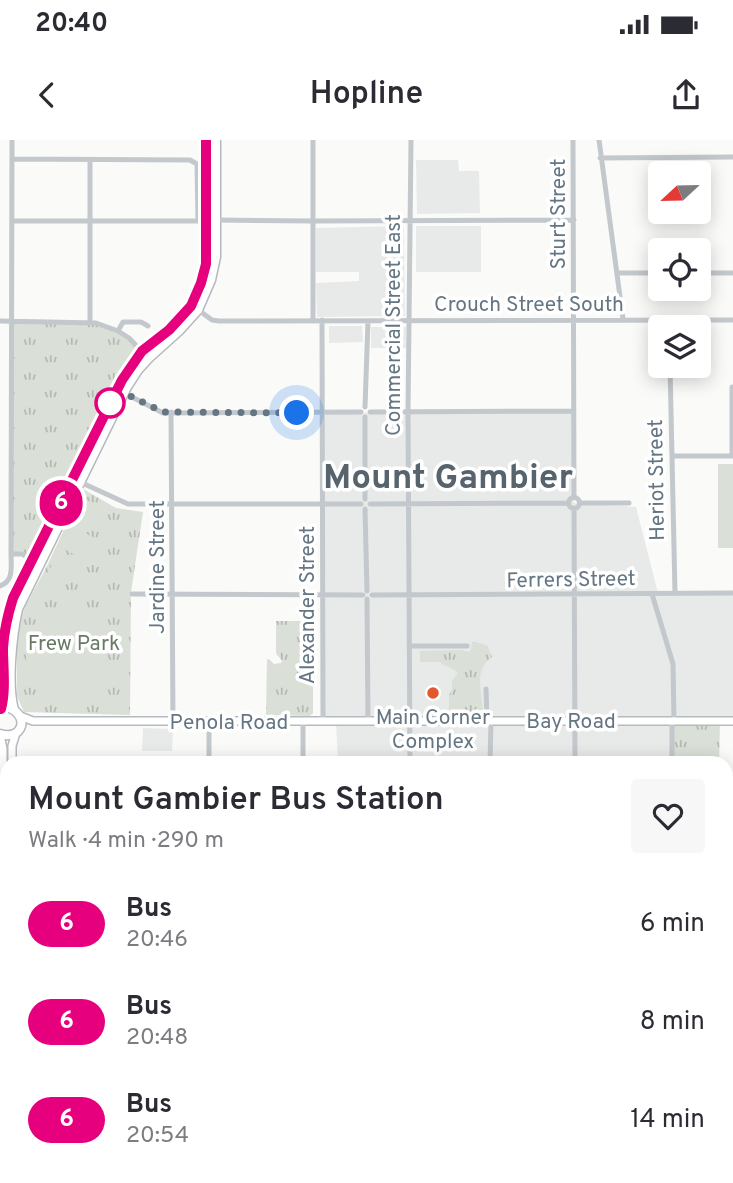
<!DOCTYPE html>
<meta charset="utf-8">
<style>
body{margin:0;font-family:Overpass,sans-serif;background:#f7f7f7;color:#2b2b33;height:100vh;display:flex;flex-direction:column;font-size:26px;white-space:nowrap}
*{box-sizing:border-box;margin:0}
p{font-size:23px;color:#7c7c81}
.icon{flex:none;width:38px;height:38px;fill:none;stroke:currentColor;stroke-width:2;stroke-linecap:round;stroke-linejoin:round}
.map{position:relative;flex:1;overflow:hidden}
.panel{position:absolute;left:0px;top:616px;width:733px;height:427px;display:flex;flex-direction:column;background:#fff;border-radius:21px 21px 0 0;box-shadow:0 4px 18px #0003}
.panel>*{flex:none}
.badge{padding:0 14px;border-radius:23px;font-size:24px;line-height:46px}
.needle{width:46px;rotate:248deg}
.controls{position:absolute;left:648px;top:21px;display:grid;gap:14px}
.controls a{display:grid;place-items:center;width:63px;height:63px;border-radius:7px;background:#fff;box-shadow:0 4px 18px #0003;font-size:35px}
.you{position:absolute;width:35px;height:35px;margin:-18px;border:5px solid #fff;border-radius:50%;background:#1a73e8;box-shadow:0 0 0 10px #1a73e833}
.map>.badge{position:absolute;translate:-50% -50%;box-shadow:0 0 0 4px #fff}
.round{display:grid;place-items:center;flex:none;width:74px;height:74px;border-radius:7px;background:#f7f7f7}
.head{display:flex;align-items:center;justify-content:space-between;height:119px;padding:0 28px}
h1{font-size:33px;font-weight:600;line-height:52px}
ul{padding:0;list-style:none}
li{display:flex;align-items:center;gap:21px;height:98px;padding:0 28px}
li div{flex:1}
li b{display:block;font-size:26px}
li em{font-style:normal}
li .badge{min-width:77px;font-weight:700;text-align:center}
.status{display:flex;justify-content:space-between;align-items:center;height:49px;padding:0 35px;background:#fff;direction:ltr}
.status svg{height:19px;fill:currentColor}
header{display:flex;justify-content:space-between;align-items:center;height:91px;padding:0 28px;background:#fff;font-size:32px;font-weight:600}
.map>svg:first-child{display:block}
</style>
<div class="status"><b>20:40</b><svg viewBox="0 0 49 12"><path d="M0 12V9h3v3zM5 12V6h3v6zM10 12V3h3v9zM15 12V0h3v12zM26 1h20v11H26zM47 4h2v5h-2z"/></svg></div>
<header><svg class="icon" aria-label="back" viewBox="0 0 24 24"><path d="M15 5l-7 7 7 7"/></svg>Hopline<svg class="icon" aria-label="share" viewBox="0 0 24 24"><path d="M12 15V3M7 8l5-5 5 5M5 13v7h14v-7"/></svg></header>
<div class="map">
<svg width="733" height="1043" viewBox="0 0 733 1043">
<defs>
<pattern id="grass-tufts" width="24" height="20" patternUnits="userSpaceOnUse" patternTransform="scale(1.75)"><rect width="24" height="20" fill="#dadfd7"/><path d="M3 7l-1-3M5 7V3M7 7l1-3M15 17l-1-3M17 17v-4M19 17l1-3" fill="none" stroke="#b4b9b4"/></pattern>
</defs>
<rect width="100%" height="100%" fill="#fafaf8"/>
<path fill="#e8e9e9" d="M416 20H458L459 31H479L480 73 417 74Z
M404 86 405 176 317 177 316 143 359 141V132H316V88Z
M416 86H481V132H416Z
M329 186H362L363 202 329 203Z
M371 187H406V208H371Z
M574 271V363L636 367 658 453H733V581H672L673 623H338L336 582 323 581V273Z
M143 588 173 589 172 611H142Z"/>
<path fill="url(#grass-tufts)" d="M14 184H98L117 192 129 200 139 210 31 418 13 412 12 319Z
M83 349 116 368 143 372 131 452 130 575 24 572 17 556V499L18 488 25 467 47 426Z
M302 460H308L313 464V573L310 576 266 575 267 519 270 520 274 524 281 523 282 521 276 513V481H302Z
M472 502H475L487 505 492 517C474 529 481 551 483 570H477L475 575 458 574 456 572 453 575 449 574V555L452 549V541L458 533 451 528 442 524 441 522H420V511L461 510 469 512 471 509Z
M674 583H720L719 623H674Z
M211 1036H406V1043H211Z"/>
<path fill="#dadfd7" d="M718 324H733V408H718Z
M85 359 106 370 95 392 74 381Z
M70 386 93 397 83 419 60 407Z
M58 411 81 423 70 444 48 433Z
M56 475C63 475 70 474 77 477 103 487 116 518 101 543 95 552 86 558 75 561 70 563 60 564 54 562 29 554 17 509 33 489 40 481 47 478 56 475Z"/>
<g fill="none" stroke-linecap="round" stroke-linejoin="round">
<g stroke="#b5babe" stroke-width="10">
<path id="major" d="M20 576 33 581H733
M0 595 3 609V970
M12 623V606L16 593
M3 987 7 1008 6 1043
M15 1043V1036"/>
</g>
<g stroke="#b4b9bd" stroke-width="11">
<path id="highway" d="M1 569C6 550 3 528 3 508 4 491 8 474 13 458L122 240 142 211 169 190 191 166 201 143 206 124V0
M14 570C7 544 12 496 18 469L127 247 138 230 149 218 179 191 198 170 211 140 216 117V0
M0 594C22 601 30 577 10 568"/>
</g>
<path stroke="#c3c8cc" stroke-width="5" d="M12 0 11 414H22L33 421
M313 0V180
M573 0 574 357
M599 0 623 179
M600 18 733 17
M12 19 190 20 197 24 198 81
M90 20V182
M216 80 313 81 574 80
M12 81H200
M617 133H660
M698 133H733
M197 169 212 180 219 181 733 180
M322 180 323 581
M0 181 96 183 118 191 129 198 144 214
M118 191 123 182H141L148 186
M670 226 675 453
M124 253 163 273 361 272
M365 267 368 181
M171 272 173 582
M370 272 574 271
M365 277V359
M672 316H733
M732 316V247
M80 342 128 364H361
M568.5 363a5.5 5.5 0 1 1 11 0a5.5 5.5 0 1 1-11 0Z
M580 363H629
M370 364 569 363
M574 368 575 623
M365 369 367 451
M0 446C14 441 11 427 11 414
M132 454 363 455
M652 454 673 524 674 581
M372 455 733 453
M367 459 368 581
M409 506H467
M486 549 487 581
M672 581V623
M209 582V623
M303 623V582
M410 623 408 272 411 0
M490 623 491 581
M726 982H733
M143 1036V1043
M207 1036V1043
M411 1036V1043
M79 1043V1036
M564 1043V1036
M659 1043V1036"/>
<use href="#major" stroke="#fff" stroke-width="7"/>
<use href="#highway" stroke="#fff" stroke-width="8"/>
</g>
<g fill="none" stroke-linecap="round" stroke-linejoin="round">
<g stroke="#fff" stroke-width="16">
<path id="line" d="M1 569C6 550 3 528 3 508 4 491 8 474 13 458L122 240 142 211 169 190 191 166 201 143 206 124V0"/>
</g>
<use href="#line" stroke="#e6007e" stroke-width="10"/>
<path stroke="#657683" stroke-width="7" stroke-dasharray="0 12.6" d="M110 263 124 253 163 272 297 273"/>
</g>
<circle fill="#fff" stroke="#e6007e" stroke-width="3.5" cx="110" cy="263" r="14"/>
<circle fill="#e4572e" stroke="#fff" stroke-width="2.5" cx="433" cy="553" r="7"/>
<g text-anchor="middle" stroke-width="7" stroke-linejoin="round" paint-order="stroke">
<g font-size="21" fill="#657683" stroke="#fff">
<text transform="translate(558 74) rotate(-90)" y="7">Sturt Street</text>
<text x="529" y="171">Crouch Street South</text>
<text transform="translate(393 185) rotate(-90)" y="7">Commercial Street East</text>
<text transform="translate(656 340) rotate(-91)" y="7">Heriot Street</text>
<text transform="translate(157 427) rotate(-90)" y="7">Jardine Street</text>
<text transform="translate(571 439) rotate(-1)" y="7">Ferrers Street</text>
<text transform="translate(307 465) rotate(-90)" y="7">Alexander Street</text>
<text x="571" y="588">Bay Road</text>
<text x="229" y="589">Penola Road</text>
</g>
<g font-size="21" fill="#687a64" stroke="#fff">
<text x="74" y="510">Frew Park</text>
</g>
<g font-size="21" fill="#657683" stroke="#fff">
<text x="433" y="584">Main Corner<tspan x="433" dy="24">Complex</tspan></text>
</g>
<g font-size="35" font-weight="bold" fill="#57646e" stroke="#fff">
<text x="448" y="348">Mount Gambier</text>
</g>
</g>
</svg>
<div class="controls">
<a><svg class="needle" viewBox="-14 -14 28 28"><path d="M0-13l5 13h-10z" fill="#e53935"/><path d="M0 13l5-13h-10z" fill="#7c7c81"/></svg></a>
<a><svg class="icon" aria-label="locate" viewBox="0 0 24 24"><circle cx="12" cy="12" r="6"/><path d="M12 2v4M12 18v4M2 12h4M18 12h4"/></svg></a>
<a><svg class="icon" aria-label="layers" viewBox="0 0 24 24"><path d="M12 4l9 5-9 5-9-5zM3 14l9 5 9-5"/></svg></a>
</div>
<div class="you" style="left:297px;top:273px"></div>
<b class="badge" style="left:61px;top:363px;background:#e6007e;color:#fff">6</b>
<section class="panel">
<div class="head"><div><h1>Mount Gambier Bus Station</h1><p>Walk · 4 min · 290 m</p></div><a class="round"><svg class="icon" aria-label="heart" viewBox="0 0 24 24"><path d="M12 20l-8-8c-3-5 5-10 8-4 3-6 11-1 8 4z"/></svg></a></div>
<ul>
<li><span class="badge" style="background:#e6007e;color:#fff">6</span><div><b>Bus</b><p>20:46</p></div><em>6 min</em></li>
<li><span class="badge" style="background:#e6007e;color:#fff">6</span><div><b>Bus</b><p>20:48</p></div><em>8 min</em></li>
<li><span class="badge" style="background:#e6007e;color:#fff">6</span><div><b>Bus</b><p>20:54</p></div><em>14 min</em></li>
</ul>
</section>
</div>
